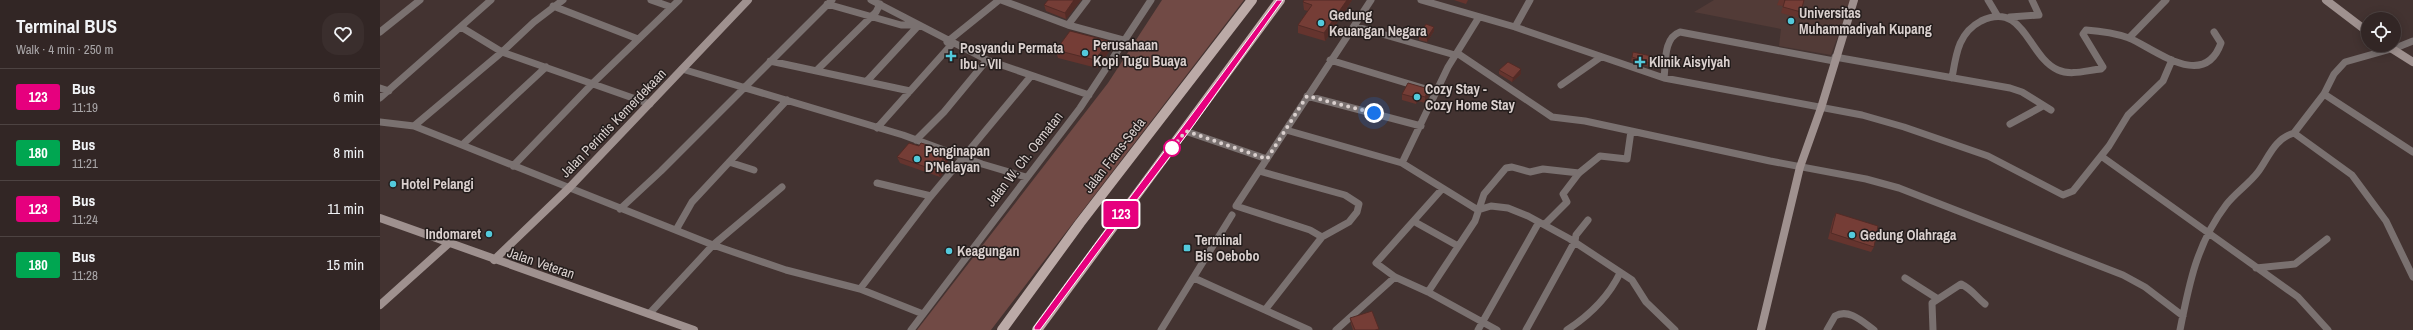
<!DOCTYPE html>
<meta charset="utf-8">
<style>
body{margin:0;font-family:"Archivo Narrow",sans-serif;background:#3a2e2d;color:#f1f3f6;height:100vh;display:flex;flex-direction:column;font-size:15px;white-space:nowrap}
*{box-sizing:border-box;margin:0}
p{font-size:13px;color:#a8a5a7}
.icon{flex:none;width:22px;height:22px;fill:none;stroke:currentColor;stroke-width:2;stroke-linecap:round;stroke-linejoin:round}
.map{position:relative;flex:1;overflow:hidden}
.details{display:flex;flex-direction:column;background:#322625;width:380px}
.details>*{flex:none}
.badge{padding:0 8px;border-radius:3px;font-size:14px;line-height:26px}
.controls{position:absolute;left:1981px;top:12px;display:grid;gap:8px}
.controls a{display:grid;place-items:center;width:40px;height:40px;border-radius:50%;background:#322625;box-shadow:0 2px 10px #0003,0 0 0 1px #4d4342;font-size:20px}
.you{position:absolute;width:20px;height:20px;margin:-10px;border:3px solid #fff;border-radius:50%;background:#1a73e8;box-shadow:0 0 0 6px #1a73e833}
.map>.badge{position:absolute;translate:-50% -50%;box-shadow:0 0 0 2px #fff}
.round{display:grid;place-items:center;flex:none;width:42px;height:42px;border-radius:16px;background:#3a2e2d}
.overview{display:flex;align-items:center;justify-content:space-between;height:68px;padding:0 16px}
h1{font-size:19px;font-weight:800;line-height:30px}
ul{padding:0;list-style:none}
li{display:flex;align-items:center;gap:12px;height:56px;padding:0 16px;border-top:1px solid #4d4342}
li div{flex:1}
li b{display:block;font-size:15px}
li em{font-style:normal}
li .badge{min-width:44px;font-weight:700;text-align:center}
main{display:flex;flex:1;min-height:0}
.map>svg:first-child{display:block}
</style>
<main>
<section class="details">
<div class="overview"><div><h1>Terminal BUS</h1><p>Walk · 4 min · 250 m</p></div><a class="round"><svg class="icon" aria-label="heart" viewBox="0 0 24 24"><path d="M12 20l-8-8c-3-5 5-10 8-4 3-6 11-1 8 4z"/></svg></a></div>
<ul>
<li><span class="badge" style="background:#e6007e;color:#fff">123</span><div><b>Bus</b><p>11:19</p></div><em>6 min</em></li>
<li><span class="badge" style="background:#00a651;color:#fff">180</span><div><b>Bus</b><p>11:21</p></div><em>8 min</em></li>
<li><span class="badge" style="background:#e6007e;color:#fff">123</span><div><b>Bus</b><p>11:24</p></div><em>11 min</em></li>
<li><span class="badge" style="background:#00a651;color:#fff">180</span><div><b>Bus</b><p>11:28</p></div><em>15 min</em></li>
</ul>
</section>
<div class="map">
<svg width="2033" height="330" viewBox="0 0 2033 330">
<rect width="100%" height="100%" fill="#433331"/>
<path fill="#523b37" d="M1334 0H1471L1451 55 1399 46 1401 29 1314 12Z"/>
<path fill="#714a45" d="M782 0H864L611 330H537L728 83Z"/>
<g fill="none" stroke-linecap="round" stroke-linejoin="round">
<path stroke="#7a7170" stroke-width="7" d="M271 0 291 7
M491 0 607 60 709 95
M621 0 688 25 743 40
M1041 0 1135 27 1284 78 1482 115 1524 127 1608 156 1683 195 1693 191 1729 146 1748 115 1783 81 1792 60
M1608 0 1617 15
M447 4 521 25H536
M173 6 258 39
M1630 17 1659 15 1652 0
M688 25 707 0
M974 26 1075 55
M81 27 122 52 270 104
M1135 27 1150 0
M0 32 40 0
M1749 38 1786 0
M567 42 619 0
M2013 49 2033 41
M1077 53 1172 117 1205 121 1390 161 1486 179 1519 188 1743 275 1765 287 1803 316
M1455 57 1630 88 1642 92 1671 110
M950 60 1056 92
M390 61 530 91
M166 67 82 145 333 245 269 314
M302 69 523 135 602 164 646 177
M437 70 496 12 500 4
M1284 78C1286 63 1283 38 1300 32L1454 61
M1572 78C1576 55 1578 33 1601 21 1644 0 1648 57 1678 70 1691 76 1708 70 1721 69L1723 67 1703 34 1706 30C1720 31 1735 33 1749 38 1775 49 1824 91 1841 43L1834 32
M487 81 538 26
M1181 85 1221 57
M0 88 9 91
M1944 94 2033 152
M927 96 1041 126
M0 98 111 0
M0 122 34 126 82 145
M1630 124 1663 106
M34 126 122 52 154 22 183 0
M497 128 572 44
M906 130 1022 163 1098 210
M805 131 887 159
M1914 133 1944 94 1954 74 1965 62 2011 49
M536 140 564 112 607 60
M1721 156 1918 297 1948 330
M349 162 374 170
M1022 163 1068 67 1099 17
M133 166 213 83 299 0
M879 171 965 195 979 204 977 212 969 222 942 237 885 310
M497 183 551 196
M402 187 333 245 406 270 480 289 543 314
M1062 189 996 263 1015 277 1048 292 1117 330
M240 209 281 171 452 0
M1098 210 1111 206 1128 208 1148 216 1190 239 1252 280 1266 302 1295 330
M1035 222 1078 246
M1165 224 1187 202 1183 194 1199 173 1220 156 1247 159 1251 131
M296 230 312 202 407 100
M942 237 930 230 856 206 991 0
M1876 268 1915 264 1947 239
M814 278 929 330
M1525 278 1558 299
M480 289 551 196 651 76
M1048 292 1095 221 1104 194 1126 168 1132 167 1150 172 1163 169 1199 173
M531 330 700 108 771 0
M781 330 852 215
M956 330 1015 277
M1098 330 1159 222
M1146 330 1195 241 1196 235 1208 220
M1187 330C1210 315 1228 298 1240 273
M1447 330 1455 316C1469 308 1483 322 1494 330
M1553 330 1552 303 1581 284C1593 290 1595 296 1605 304
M1800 330C1809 284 1817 243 1846 205 1855 193 1869 184 1878 172 1889 157 1894 139 1914 133L1972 175 2006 221 2033 277"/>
<path stroke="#9f918f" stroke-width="8" d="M1946 0 1988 32
M2006 45 2033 62
M0 218 314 330
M114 260 189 188 368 0
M0 305 68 244
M1381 330 1420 167 1441 108 1474 0"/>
<path stroke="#bbaaa7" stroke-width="10" d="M622 330 700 223 872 0
M657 330 900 0"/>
</g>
<path fill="#65342e" d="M701 0 686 19 666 11 664 5Z
M924 0H972L945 41 918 33V25L928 11 924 10 923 2Z
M1074 0H1088L1086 4Z
M1399 0H1424L1419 18 1401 13 1403 6 1397 5Z
M1054 27V31L1047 42 1039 40V35Z
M729 41 731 49 717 68 678 58 676 50Z
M1253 52 1271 56 1269 67 1251 61Z
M1141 69V74L1132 82 1119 74V70Z
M1022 94 1049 95 1045 103 1038 101 1036 104 1022 100Z
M562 153 568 161 567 162 569 166 560 177 520 163 517 157Z
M1456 213 1494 247 1491 252 1448 239 1453 219Z
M970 318 999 330H973L971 324Z"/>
<path fill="#522b26" d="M694 0H701L686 19 685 13Z
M967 0H972L945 41 944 33Z
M1054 27V31L1047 42V38Z
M729 41 731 49 717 68 715 60Z
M1141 69V74L1132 82 1133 78Z
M1049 89V95L1045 103V97Z
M1038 95V101L1036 104 1037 98Z
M560 149 563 155 558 152Z
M566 155 568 161 567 162 569 166 560 177 557 171 562 159Z"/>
<path fill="#753d36" stroke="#522b26" d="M668 0H694L685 13 664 5Z
M924 0H967L944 33 918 25 932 5 923 2Z
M1404 0H1424L1421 12 1403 7 1405 0Z
M1046 24 1054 27 1047 38 1039 35Z
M690 31 729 41 715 60 676 50Z
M1253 52 1271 56 1270 63 1252 57Z
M1128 62 1141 69 1133 78 1119 70Z
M1028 83 1049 89 1045 97 1038 95 1037 98 1022 94Z
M529 143 539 146 541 143 560 149 558 152 566 155 562 159 566 160 557 171 517 157Z
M1456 213 1498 226 1494 247 1451 233Z
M992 311 999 329 995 330H975L970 318Z"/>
<path fill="#e6007e" stroke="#fff" d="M897 0H903L808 133 744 217 660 330H654V327C734 217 817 109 897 0Z"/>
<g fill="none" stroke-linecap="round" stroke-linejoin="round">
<path stroke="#dad0ce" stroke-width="4" stroke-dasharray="0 7.2" d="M792 148 788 153 806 131 887 159 927 96 994 113"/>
</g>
<g fill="#53cadc" stroke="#241d1c" stroke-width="1.5">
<circle cx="1411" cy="21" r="4"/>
<circle cx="941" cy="23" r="4"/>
<circle cx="705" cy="53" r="4"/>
<path d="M569 50h4v4h4v4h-4v4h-4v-4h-4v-4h4z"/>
<path d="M1258 56h4v4h4v4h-4v4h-4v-4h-4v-4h4z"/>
<circle cx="1037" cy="97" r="4"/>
<circle cx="537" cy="159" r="4"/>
<circle cx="13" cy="184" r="4"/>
<circle cx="109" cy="234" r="4"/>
<circle cx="1472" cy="235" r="4"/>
<rect x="803" y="244" width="8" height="8" rx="2"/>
<circle cx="569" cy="251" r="4"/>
</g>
<circle fill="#fff" stroke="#e6007e" stroke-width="2" cx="792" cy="148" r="8"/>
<g text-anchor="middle" stroke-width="3" stroke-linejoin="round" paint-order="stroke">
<g font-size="14" font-weight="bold" fill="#dad0ce" stroke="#241d1c" text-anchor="start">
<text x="1419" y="18">Universitas<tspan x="1419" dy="16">Muhammadiyah Kupang</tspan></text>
<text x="949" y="20">Gedung<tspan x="949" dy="16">Keuangan Negara</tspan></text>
<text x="713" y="50">Perusahaan<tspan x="713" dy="16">Kopi Tugu Buaya</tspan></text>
<text x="580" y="53">Posyandu Permata<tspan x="580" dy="16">Ibu - VII</tspan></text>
<text x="1269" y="67">Klinik Aisyiyah</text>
<text x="1045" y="94">Cozy Stay -<tspan x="1045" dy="16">Cozy Home Stay</tspan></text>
<text x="545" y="156">Penginapan<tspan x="545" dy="16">D'Nelayan</tspan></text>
<text x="21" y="189">Hotel Pelangi</text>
<text x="101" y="239" text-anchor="end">Indomaret</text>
<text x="1480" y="240">Gedung Olahraga</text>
<text x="815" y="245">Terminal<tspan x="815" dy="16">Bis Oebobo</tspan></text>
<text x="577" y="256">Keagungan</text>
</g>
<g font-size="14" fill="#dad0ce" stroke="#241d1c">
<text transform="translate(233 123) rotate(-46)" y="5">Jalan Perintis Kemerdekaan</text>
<text transform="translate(734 155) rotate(-52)" y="5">Jalan Frans-Seda</text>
<text transform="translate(644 159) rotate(-52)" y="5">Jalan W. Ch. Oematan</text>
<text transform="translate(161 263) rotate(19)" y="5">Jalan Veteran</text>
</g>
</g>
</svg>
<div class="controls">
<a><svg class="icon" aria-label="locate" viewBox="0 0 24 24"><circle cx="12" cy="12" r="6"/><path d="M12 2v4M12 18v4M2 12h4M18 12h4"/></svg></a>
</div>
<div class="you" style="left:994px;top:113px"></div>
<b class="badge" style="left:741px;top:214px;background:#e6007e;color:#fff">123</b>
</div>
</main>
